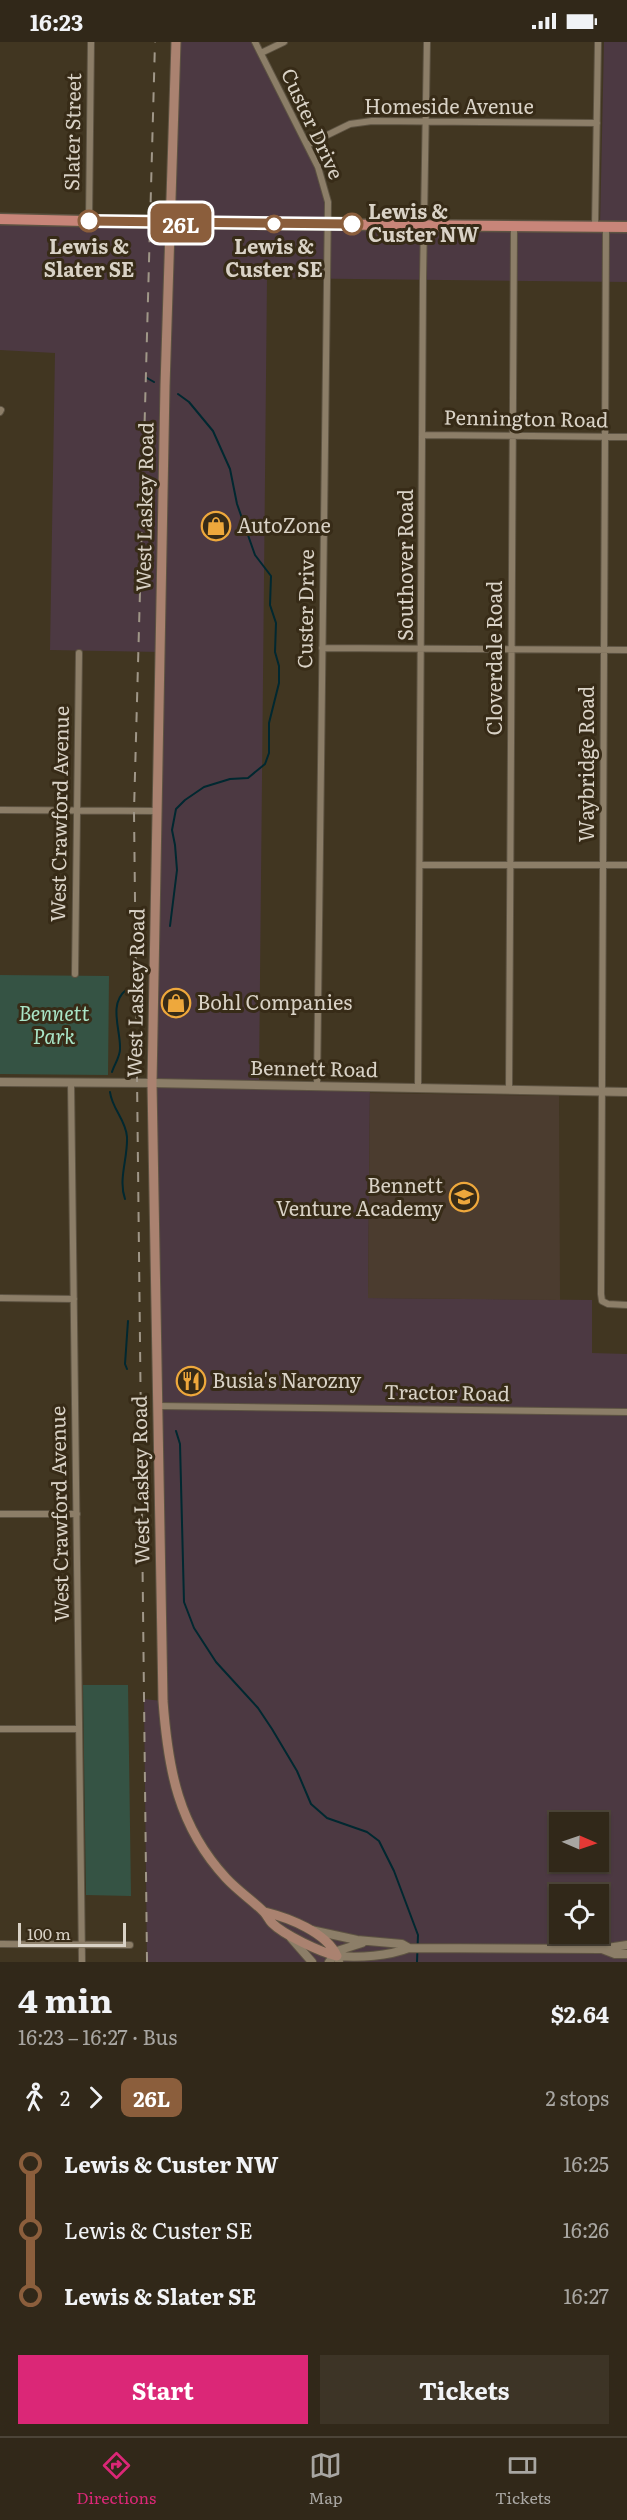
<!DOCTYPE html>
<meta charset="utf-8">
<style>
body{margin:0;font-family:Literata,serif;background:#3d3426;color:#f1f3f6;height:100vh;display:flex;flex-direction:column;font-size:22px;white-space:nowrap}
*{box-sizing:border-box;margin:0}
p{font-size:20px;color:#a8a6a2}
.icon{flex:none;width:33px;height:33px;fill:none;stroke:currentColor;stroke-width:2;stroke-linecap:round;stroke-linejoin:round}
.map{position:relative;height:1920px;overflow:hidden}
.sheet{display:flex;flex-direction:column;background:#312819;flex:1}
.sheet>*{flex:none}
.badge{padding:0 12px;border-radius:9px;font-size:21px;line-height:39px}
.needle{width:39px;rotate:92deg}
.controls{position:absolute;left:549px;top:1770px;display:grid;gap:12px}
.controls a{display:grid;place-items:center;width:60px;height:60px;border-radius:0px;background:#312819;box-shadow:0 2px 4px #0004,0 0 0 2px #4c4438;font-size:30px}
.scale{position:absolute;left:18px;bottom:15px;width:108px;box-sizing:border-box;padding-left:6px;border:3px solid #d9d2c6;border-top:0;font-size:16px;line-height:21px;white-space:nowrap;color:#d9d2c6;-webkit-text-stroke:4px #372b17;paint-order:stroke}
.map>.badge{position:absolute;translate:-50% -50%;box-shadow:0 0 0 3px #fff}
.legs{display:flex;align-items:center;gap:9px;height:66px;padding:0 18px;font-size:20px}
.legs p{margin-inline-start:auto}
.head{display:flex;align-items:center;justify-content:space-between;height:102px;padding:0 18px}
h1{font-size:33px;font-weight:700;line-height:45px}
.cta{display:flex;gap:12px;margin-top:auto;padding:12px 18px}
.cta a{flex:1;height:69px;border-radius:0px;background:#db2777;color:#fff;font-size:24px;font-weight:700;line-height:69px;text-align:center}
.cta a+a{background:#3d3426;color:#f1f3f6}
ul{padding:0 18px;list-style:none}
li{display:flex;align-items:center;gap:21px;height:66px;font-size:22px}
li i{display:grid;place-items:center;width:9px;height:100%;margin:0 8px;background:currentColor}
li i::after{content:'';width:15px;height:15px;margin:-8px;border:4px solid;border-radius:50%;background:#312819}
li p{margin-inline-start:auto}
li:first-child i{background:linear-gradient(#0000 50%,currentColor 0)}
li:last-child i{background:linear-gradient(currentColor 50%,#0000 0)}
.status{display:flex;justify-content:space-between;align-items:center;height:42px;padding:0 30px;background:#312819;direction:ltr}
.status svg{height:16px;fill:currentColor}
.tabs{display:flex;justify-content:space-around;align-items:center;height:84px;border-top:2px solid #4c4438;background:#312819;font-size:16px;color:#a8a6a2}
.tabs a{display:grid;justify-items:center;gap:3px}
.tabs .on{color:#db2777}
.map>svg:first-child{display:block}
</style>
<div class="status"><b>16:23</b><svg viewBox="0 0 49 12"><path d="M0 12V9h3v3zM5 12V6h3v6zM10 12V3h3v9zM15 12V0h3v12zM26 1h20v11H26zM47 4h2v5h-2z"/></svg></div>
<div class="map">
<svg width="627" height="1920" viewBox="0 0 627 1920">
<rect width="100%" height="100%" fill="#413621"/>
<path fill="#4c3942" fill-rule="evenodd" d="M175 0H256L323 138 329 182 600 185 604 0H627V240L267 236 259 1038 370 1041 368 1256 592 1258V1311L627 1312V1920H147L144 1657 162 1659 152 1041 160 610 50 608 55 311 0 308V177L170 181ZM560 1780H598V1820H560ZM560 1852H598V1892H560Z"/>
<path fill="#4b3c2f" d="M370 1051 559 1054 560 1258 368 1256Z"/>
<path fill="#355344" d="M0 933 109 934 108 1033 0 1032Z
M83 1643H128L131 1854 86 1853Z"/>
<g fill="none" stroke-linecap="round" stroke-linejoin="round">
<path stroke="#012830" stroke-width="2" d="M147 336 154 340
M170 884 177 828 175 803 172 788 176 767 185 758 204 745 230 737 248 736 265 722 269 711V681L279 641V624L275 610 276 581 270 563 271 534 255 513 237 462 230 427 213 389 189 360 178 352
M140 941 145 938
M112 1030C114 1023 120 1015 120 1007 121 989 108 962 126 948
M110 1050C112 1067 126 1078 127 1095 128 1116 118 1137 125 1157
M127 1327 125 1322 128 1279
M176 1389 180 1402 184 1560 194 1586 216 1620 258 1666 272 1687 297 1729 311 1762 327 1776 367 1790 379 1799 394 1829 418 1893 417 1920"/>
<g stroke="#5d5342" stroke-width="8">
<path id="minor" d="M255 0 318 125 328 160 317 1044
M261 11 284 0
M307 103 350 82 372 79 597 81
M89 179 91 0
M595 185 598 0
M606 185 601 1252 602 1259 608 1262 627 1263
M0 370 1 368
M424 393 627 395
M322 606 627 608
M0 768 157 769
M420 823H627
M75 932 79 611
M71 1041 82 1920
M418 1046 423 237 427 0
M509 1047 514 184
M0 1256 74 1257
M158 1364 627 1370
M0 1472H77
M0 1687H79
M0 1902 130 1903"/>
</g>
<g stroke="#5d5342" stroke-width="10">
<path id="tertiary" d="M0 1040 152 1041 627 1050
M311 1888 357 1898 402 1902 409 1906
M291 1896 312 1920
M602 1907 615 1912H627
M329 1920 337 1909 362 1901
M339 1920 337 1914C360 1916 388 1914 409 1906L601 1907 627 1903"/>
</g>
<g stroke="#5d5342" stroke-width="11">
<path id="secondary" d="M176 0 165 344 152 1041 163 1659C168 1727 178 1784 226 1836 238 1849 252 1858 264 1870 267 1873 269 1878 272 1881 284 1893 320 1910 337 1914
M265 1870C289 1876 326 1890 337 1914"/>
</g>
<g stroke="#5d5342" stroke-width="13">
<path id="primary" d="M0 177 170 181 627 185"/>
</g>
<use href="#minor" stroke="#8c7e68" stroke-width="6"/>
<use href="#tertiary" stroke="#8c7e68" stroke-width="8"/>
<use href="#secondary" stroke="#aa8270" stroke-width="9"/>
<use href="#primary" stroke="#c88579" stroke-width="10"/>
<path stroke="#a09788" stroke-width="2" stroke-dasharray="10 10" stroke-linecap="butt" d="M147 1920 134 769 155 0"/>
</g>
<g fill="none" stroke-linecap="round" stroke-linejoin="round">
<g stroke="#fff" stroke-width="14">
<path id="line-1" d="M89 179 352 182"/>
</g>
<use href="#line-1" stroke="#8b5e3c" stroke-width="9"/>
</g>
<defs>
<g id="shop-ring" transform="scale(1.5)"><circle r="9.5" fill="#372b17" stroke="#eea83c" stroke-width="1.5"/><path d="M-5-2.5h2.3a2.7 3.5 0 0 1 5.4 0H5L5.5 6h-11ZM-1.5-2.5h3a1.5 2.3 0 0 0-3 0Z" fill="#eea83c"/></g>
<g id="school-ring" transform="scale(1.5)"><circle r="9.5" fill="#372b17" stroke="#eea83c" stroke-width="1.5"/><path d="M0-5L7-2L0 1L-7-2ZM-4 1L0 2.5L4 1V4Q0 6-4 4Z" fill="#eea83c"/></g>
<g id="restaurant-ring" transform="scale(1.5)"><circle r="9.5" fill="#372b17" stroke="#eea83c" stroke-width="1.5"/><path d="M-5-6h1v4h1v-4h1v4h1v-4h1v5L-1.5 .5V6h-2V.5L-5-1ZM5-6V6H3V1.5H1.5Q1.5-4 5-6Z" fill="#eea83c"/></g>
</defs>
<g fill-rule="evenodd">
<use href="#shop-ring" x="216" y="484"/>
<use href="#shop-ring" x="176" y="961"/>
<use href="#school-ring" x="464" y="1155"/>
<use href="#restaurant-ring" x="191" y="1339"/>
</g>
<g fill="#fff" stroke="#8b5e3c" stroke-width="3">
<circle cx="89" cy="179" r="10"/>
<circle cx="274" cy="182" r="8"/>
<circle cx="352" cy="182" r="10"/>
</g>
<g text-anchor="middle" stroke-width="6" stroke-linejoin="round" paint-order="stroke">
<g font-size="20" fill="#d9d2c6" stroke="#372b17">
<text x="449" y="72">Homeside Avenue</text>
<text transform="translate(312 82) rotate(65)" y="7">Custer Drive</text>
<text transform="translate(73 90) rotate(-89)" y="7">Slater Street</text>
<text transform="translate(526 377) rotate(1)" y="7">Pennington Road</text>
<text transform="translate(145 465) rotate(-89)" y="7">West Laskey Road</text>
<text transform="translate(406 523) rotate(-90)" y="7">Southover Road</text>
<text transform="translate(306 567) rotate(-89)" y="7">Custer Drive</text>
<text transform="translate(495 616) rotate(-90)" y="7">Cloverdale Road</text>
<text transform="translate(587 722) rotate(-90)" y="7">Waybridge Road</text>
<text transform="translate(60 772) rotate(-89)" y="7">West Crawford Avenue</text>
<text transform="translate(136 951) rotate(-89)" y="7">West Laskey Road</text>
<text transform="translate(314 1027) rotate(1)" y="7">Bennett Road</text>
<text transform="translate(447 1351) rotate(1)" y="7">Tractor Road</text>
<text transform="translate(141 1438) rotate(-91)" y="7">West Laskey Road</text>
<text transform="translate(60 1472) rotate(-91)" y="7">West Crawford Avenue</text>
</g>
<g font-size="20" font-weight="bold" fill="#d9d2c6" stroke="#372b17">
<text x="368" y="177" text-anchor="start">Lewis &amp;<tspan x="368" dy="23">Custer NW</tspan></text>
<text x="89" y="212">Lewis &amp;<tspan x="89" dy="23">Slater SE</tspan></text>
<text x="274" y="212">Lewis &amp;<tspan x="274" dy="23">Custer SE</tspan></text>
</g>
<g font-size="20" fill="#d9d2c6" stroke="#372b17" text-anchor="start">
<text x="237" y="491">AutoZone</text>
<text x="197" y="968">Bohl Companies</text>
<text x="443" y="1151" text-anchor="end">Bennett<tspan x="443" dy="23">Venture Academy</tspan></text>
<text x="212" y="1346">Busia's Narozny</text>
</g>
<g font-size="20" font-style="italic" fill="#aae6c8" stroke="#372b17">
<text x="54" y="979">Bennett<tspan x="54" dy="23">Park</tspan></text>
</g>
</g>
</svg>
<div class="controls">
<a><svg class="needle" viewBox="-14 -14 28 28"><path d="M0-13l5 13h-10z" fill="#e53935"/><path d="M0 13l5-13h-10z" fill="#a8a6a2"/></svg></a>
<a><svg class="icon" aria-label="locate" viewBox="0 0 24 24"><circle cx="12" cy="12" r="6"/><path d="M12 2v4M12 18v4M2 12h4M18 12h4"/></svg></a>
</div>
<div class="scale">100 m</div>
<b class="badge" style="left:181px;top:181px;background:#8b5e3c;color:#fff">26L</b>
</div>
<section class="sheet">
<div class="head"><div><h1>4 min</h1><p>16:23 – 16:27 · Bus</p></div><b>$2.64</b></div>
<div class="legs"><svg class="icon" aria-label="walk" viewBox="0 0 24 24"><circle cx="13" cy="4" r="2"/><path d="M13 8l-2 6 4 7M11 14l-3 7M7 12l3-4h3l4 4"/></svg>2<svg class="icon" aria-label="forward" viewBox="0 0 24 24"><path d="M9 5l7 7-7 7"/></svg><b class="badge" style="background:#8b5e3c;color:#fff">26L</b><p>2 stops</p></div>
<ul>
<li><i style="color:#8b5e3c"></i><b>Lewis &amp; Custer NW</b><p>16:25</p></li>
<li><i style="color:#8b5e3c"></i><span>Lewis &amp; Custer SE</span><p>16:26</p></li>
<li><i style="color:#8b5e3c"></i><b>Lewis &amp; Slater SE</b><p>16:27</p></li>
</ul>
<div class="cta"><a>Start</a><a>Tickets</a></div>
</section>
<nav class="tabs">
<a class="on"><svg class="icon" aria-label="directions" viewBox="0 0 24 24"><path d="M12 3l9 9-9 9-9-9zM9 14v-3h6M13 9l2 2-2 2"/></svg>Directions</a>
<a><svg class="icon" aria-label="map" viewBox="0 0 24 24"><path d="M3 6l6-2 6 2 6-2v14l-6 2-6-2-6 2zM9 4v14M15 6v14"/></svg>Map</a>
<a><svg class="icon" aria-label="tickets" viewBox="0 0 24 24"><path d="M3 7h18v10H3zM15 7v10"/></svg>Tickets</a>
</nav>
